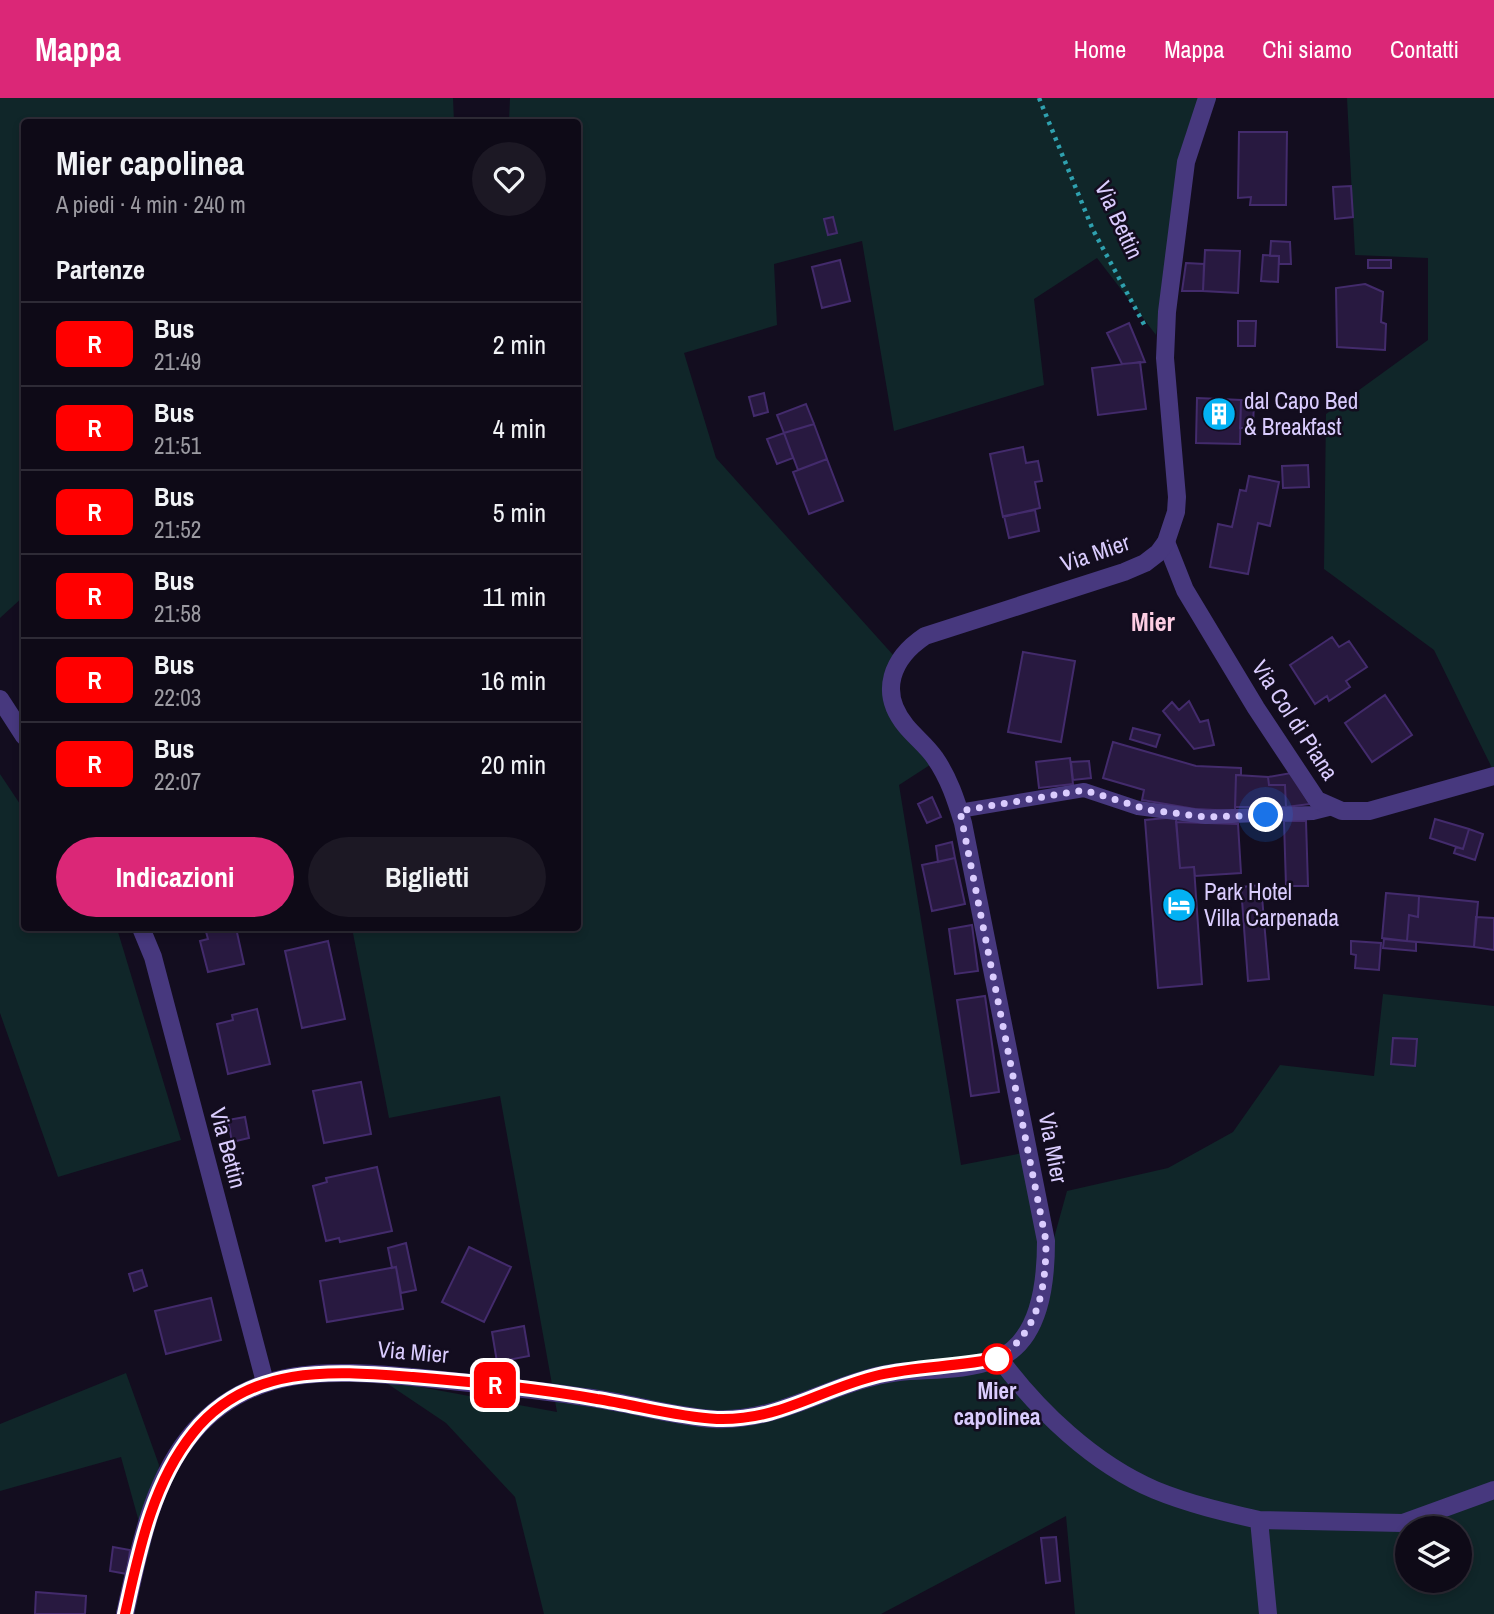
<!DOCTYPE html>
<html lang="it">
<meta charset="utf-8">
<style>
body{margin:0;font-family:"Archivo Narrow",sans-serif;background:#1c1824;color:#f1f3f6;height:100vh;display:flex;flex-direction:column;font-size:26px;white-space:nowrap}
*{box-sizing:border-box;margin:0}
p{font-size:23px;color:#9b9aa1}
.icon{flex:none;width:38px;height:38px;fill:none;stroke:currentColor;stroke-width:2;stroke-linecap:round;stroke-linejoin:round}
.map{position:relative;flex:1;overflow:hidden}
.sheet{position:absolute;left:21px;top:21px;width:560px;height:812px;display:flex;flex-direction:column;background:#0e0a17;border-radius:7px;box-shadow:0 4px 10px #0003,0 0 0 2px #2e2b36}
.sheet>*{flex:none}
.badge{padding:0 14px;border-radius:10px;font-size:24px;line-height:46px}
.tools{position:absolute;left:1395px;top:1418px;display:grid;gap:14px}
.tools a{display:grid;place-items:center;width:77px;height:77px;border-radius:50%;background:#0e0a17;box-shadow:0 4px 10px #0003,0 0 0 2px #2e2b36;font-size:35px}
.you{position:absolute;width:35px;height:35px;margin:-18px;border:5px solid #fff;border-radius:50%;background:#1a73e8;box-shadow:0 0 0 10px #1a73e833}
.map>.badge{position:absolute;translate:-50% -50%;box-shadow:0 0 0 4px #fff}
h2{padding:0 35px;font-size:26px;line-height:63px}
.round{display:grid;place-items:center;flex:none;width:74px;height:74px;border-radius:37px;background:#1c1824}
.summary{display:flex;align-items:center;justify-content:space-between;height:119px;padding:0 35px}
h1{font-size:33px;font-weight:700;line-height:52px}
.button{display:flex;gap:14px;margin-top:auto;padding:14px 35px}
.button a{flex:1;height:80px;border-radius:42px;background:#db2777;color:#fff;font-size:28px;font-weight:700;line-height:80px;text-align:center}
.button a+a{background:#1c1824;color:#f1f3f6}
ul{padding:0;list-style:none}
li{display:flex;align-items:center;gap:21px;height:84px;padding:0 35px;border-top:2px solid #2e2b36}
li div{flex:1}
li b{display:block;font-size:26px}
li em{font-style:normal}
li .badge{min-width:77px;font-weight:700;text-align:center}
header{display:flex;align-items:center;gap:42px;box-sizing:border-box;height:98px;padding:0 35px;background:#db2777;color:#fff}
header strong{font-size:33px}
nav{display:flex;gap:38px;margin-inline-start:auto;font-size:24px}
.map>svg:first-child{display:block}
</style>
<header>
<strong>Mappa</strong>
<nav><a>Home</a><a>Mappa</a><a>Chi siamo</a><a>Contatti</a></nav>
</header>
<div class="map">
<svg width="1494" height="1516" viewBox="0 0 1494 1516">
<rect width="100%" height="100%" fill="#130d1f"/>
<path fill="#102629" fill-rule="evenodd" d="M0 0H453L454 24H24V498L0 520Z
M510 0H1202L1186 35 1156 237 1097 160 1034 201 1044 287 894 333 862 143 774 166 777 227 684 255 716 360 894 558 884 593 933 665 899 687 961 1067 1033 1053 1052 1147 1067 1093 1168 1070 1233 1034 1280 967 1374 978 1383 896 1494 908V1516H1075L1066 1418 881 1516H544L515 1399 446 1325 382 1282 557 1314 500 998 389 1020 352 830H578V24H509ZM1407 1430H1460V1482H1407Z
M1347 0H1494V674L1434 552 1324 471 1326 316 1428 242V160L1355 157Z
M0 676 24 712V830H115L118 834 181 1042 58 1079 0 915Z
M126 1275 159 1367 149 1460 121 1359 0 1393V1326Z"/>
<path fill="#281940" stroke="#432b6c" stroke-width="2" d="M1239 34H1287L1286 107H1250L1251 99 1238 100Z
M1351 88 1353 119 1335 121 1333 89Z
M833 119 837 135 828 137 824 121Z
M1271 143 1290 144 1291 166H1279V158H1270Z
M1205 152 1240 153 1238 195 1203 193Z
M1263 157 1279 158 1278 184 1261 183Z
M840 162 850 203 822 210 812 169Z
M1368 162H1391V170H1368Z
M1186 165 1204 166 1203 193H1182Z
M1365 186 1383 194 1381 224 1386 226 1385 252 1337 249 1336 190Z
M1238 223H1256L1255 248H1238Z
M1129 225 1139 249 1145 264 1122 266 1107 235Z
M1140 264 1146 311 1098 317 1092 270Z
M764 295 768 314 754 318 749 299Z
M1197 300 1241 302 1240 346 1196 345Z
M1241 302 1254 303 1253 330H1240Z
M806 306 814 326 784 335 777 317Z
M814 326 827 361 798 372 784 335Z
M784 335 793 360 777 366 767 341Z
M1023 349 1026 365 1038 363 1042 383 1035 384 1040 410 1003 419 990 356Z
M827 361 843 403 809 416 793 374Z
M1308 367 1309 389 1283 390 1282 368Z
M1249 378 1279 384 1270 428 1258 425 1248 476 1210 469 1218 426 1232 429 1240 392 1246 393Z
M1035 412 1039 433 1009 440 1004 418Z
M1332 539 1339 549 1349 543 1367 569 1346 583 1350 589 1329 603 1327 598 1315 606 1290 567Z
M1023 554 1075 563 1061 644 1008 634Z
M1385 597 1412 637 1372 664 1345 625Z
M1189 603 1200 624 1208 622 1214 647 1194 651 1163 613 1172 604 1179 612Z
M1133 630 1160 637 1156 649 1130 641Z
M1113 644 1196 668 1241 670V677H1236L1235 713 1195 711 1142 702 1144 692 1103 680Z
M1070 660 1073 686 1039 690 1036 664Z
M1089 663 1091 680 1073 682 1071 664Z
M1291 675 1310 706 1286 709 1285 687H1269L1268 679Z
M1236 677 1268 679 1269 687H1285L1286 709H1235Z
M932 699 941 719 927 725 918 706Z
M1176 719 1180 770 1194 769 1202 886 1158 890 1145 722Z
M1435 721 1469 731 1463 751 1430 740Z
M1284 723H1306L1308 788H1286Z
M1176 724 1238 726 1241 775 1195 778 1194 769 1180 770Z
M1469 731 1483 736 1475 762 1454 755 1456 749 1463 751Z
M952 744 955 760 938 764 936 748Z
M955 760 965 806 932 813 922 767Z
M1261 787 1269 881 1248 883 1241 789Z
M1386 795 1419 798 1418 819 1409 817 1407 843 1382 840Z
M1419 798 1478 804 1474 849 1407 843 1409 817 1418 819Z
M1476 819 1494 820V852L1474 849Z
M972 827 978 873 955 876 949 831Z
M205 830H236L244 866 208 874 200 843 208 841Z
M1384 841 1416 844V853L1383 850Z
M328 843 345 921 302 930 285 853Z
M1351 843 1381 845 1379 872 1355 870 1356 857 1351 856Z
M985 898 999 994 971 998 957 902Z
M257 911 270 966 228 976 217 926 233 922 232 917Z
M1393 940 1417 941 1415 968 1391 966Z
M361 984 371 1036 324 1045 313 993Z
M245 1019 249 1040 232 1044 228 1022Z
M377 1069 392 1133 340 1144 339 1140 326 1143 313 1088 327 1084 326 1080Z
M406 1145 416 1192 401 1195 396 1169 392 1170 388 1150Z
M469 1149 511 1169 484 1224 442 1204Z
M396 1169 403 1211 327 1224 320 1183Z
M142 1172 147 1188 134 1193 129 1176Z
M211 1200 221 1242 166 1256 155 1213Z
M524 1228 529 1258 497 1264 492 1234Z
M1056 1439 1060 1483 1046 1485 1041 1440Z
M113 1449 130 1452 127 1476 110 1473Z
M36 1494 86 1498 85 1516H35Z"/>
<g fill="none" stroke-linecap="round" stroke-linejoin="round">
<path stroke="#2fa1af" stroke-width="4.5" stroke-dasharray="3.5 5" stroke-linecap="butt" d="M1039 0 1093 132 1146 230"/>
<path stroke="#47387e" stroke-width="14" d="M959 713 1084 692 1138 710 1206 719 1313 715 1333 710"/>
<path stroke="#47387e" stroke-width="18" d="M1166 444 1185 492 1256 610 1317 702 1342 713H1369L1494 678
M0 601 24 638
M141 830 153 859 265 1284
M999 1260C1038 1313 1094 1366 1155 1392 1189 1406 1224 1414 1259 1422L1268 1516
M1259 1422 1403 1425 1494 1392"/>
<path stroke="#47387e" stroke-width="18" d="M125 1516C139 1453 151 1382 195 1332 253 1266 333 1272 412 1279 472 1285 532 1291 592 1300 633 1306 673 1318 713 1321 781 1325 833 1282 899 1274 930 1271 967 1273 997 1261 1041 1243 1046 1183 1046 1143L963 725C956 702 949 680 935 660 927 648 915 639 906 628 878 594 892 560 925 538L1124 474 1145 465 1158 455 1166 444 1176 414 1177 399 1165 260 1167 214 1186 64 1207 0"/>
</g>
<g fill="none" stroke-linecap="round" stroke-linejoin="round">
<g stroke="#fff" stroke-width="16">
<path id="line" d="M125 1516C139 1453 152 1386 193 1335 249 1265 334 1273 413 1279 474 1284 536 1290 597 1301 636 1307 677 1319 717 1321 780 1323 820 1291 879 1277 918 1268 959 1269 999 1260"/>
</g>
<use href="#line" stroke="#f00" stroke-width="10"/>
<path stroke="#daccfe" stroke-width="7" stroke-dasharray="0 12.6" d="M997 1261C1039 1235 1046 1189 1046 1143L960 713 1084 692 1149 712 1206 719 1266 717"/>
</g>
<defs>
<g id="building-disc" transform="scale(1.75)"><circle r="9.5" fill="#03b1f3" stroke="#130d1f"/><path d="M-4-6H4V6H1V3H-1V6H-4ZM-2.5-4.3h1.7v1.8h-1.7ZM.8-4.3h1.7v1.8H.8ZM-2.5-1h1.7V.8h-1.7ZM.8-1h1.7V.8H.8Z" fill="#fff"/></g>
<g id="hotel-disc" transform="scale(1.75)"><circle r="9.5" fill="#03b1f3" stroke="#130d1f"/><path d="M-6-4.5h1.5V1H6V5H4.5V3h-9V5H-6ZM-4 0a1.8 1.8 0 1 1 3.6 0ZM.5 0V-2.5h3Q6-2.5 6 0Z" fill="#fff"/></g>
</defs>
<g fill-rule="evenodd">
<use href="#building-disc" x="1219" y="316"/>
<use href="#hotel-disc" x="1179" y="807"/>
</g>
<circle fill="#fff" stroke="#f00" stroke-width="3.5" cx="997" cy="1261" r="14"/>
<g text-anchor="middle" stroke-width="5" stroke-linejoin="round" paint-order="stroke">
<g font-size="23" fill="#daccfe" stroke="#130d1f">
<text transform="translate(1119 122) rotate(65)" y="8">Via Bettin</text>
<text transform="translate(1095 455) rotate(-19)" y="8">Via Mier</text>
<text transform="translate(1295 622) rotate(57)" y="8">Via Col di Piana</text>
<text transform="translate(228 1050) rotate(75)" y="8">Via Bettin</text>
<text transform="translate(1053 1050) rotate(79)" y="8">Via Mier</text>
<text transform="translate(413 1254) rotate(5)" y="8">Via Mier</text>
</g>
<g font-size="23" fill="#daccfe" stroke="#130d1f" text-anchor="start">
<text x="1244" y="311">dal Capo Bed<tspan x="1244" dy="26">&amp; Breakfast</tspan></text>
<text x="1204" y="802">Park Hotel<tspan x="1204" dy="26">Villa Carpenada</tspan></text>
</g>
<g font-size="23" font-weight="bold" fill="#daccfe" stroke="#130d1f">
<text x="997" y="1301">Mier<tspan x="997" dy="26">capolinea</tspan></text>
</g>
<g font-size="26" font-weight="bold" fill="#fecee4" stroke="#130d1f">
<text x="1153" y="533">Mier</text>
</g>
</g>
</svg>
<div class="tools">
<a><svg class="icon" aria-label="layers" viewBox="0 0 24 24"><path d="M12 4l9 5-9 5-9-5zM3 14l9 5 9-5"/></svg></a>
</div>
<div class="you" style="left:1266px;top:717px"></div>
<b class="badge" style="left:495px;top:1287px;background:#f00;color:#fff">R</b>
<section class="sheet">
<div class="summary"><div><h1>Mier capolinea</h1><p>A piedi · 4 min · 240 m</p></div><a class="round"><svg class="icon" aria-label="heart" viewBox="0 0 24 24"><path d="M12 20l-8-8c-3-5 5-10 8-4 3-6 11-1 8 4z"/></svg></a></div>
<h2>Partenze</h2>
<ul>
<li><span class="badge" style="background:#f00;color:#fff">R</span><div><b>Bus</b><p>21:49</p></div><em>2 min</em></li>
<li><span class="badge" style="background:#f00;color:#fff">R</span><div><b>Bus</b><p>21:51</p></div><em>4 min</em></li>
<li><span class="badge" style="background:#f00;color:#fff">R</span><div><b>Bus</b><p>21:52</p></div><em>5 min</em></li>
<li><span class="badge" style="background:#f00;color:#fff">R</span><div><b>Bus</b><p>21:58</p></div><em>11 min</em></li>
<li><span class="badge" style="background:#f00;color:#fff">R</span><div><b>Bus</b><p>22:03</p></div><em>16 min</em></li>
<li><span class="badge" style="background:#f00;color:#fff">R</span><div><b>Bus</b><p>22:07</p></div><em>20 min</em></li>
</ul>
<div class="button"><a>Indicazioni</a><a>Biglietti</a></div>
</section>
</div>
